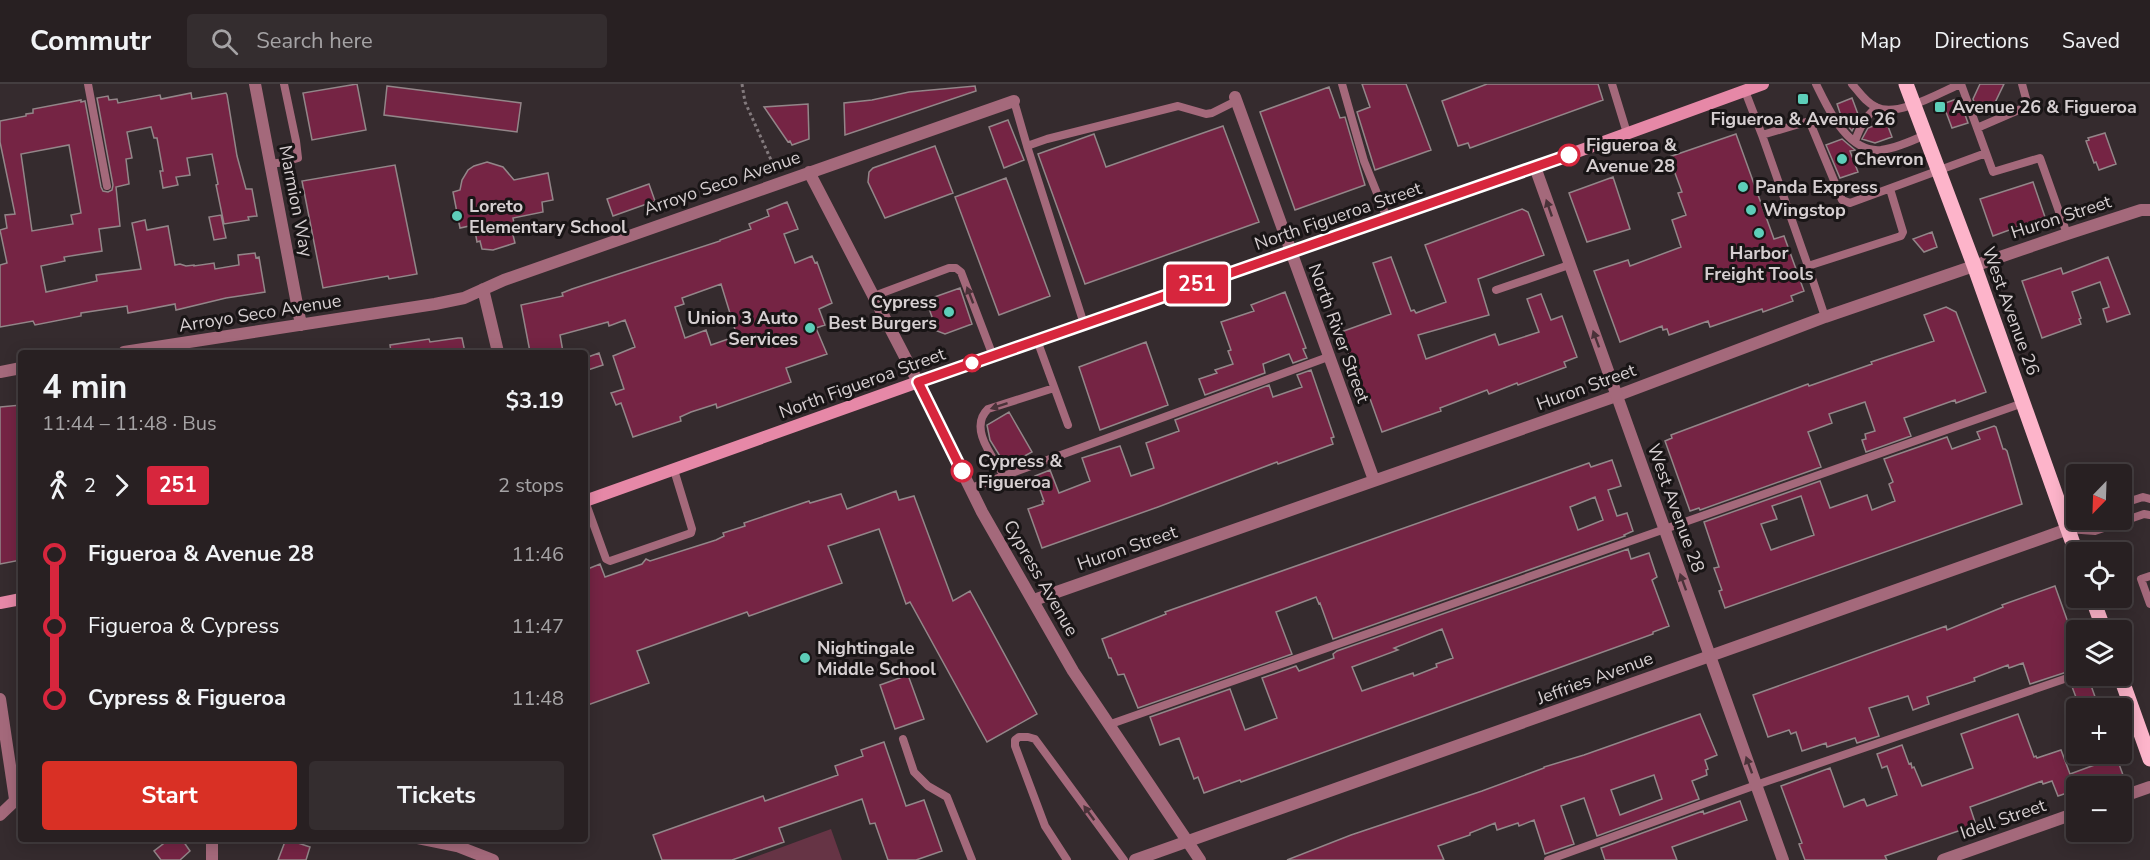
<!DOCTYPE html>
<meta charset="utf-8">
<style>
body{margin:0;font-family:"Nunito Sans",sans-serif;background:#342d2f;color:#f1f3f6;height:100vh;display:flex;flex-direction:column;font-size:22px;white-space:nowrap}
*{box-sizing:border-box;margin:0}
p{font-size:20px;color:#a5a3a5}
.icon{flex:none;width:33px;height:33px;fill:none;stroke:currentColor;stroke-width:2;stroke-linecap:round;stroke-linejoin:round}
.map{position:relative;flex:1;overflow:hidden}
.details{position:absolute;left:18px;top:266px;width:570px;height:492px;display:flex;flex-direction:column;background:#282022;border-radius:6px;box-shadow:0 3px 15px #0003,0 0 0 2px #443e40}
.details>*{flex:none}
.badge{padding:0 12px;border-radius:4px;font-size:21px;line-height:39px}
.needle{width:39px;rotate:203deg}
.tools{position:absolute;left:2066px;top:380px;display:grid;gap:12px}
.tools a{display:grid;place-items:center;width:66px;height:66px;border-radius:6px;background:#282022;box-shadow:0 3px 15px #0003,0 0 0 2px #443e40;font-size:30px}
.map>.badge{position:absolute;translate:-50% -50%;box-shadow:0 0 0 3px #fff}
.legs{display:flex;align-items:center;gap:9px;height:66px;padding:0 24px;font-size:20px}
.legs p{margin-inline-start:auto}
.headline{display:flex;align-items:center;justify-content:space-between;height:102px;padding:0 24px}
h1{font-size:33px;font-weight:700;line-height:45px}
.primary-button{display:flex;gap:12px;margin-top:auto;padding:12px 24px}
.primary-button a{flex:1;height:69px;border-radius:6px;background:#d93025;color:#fff;font-size:24px;font-weight:700;line-height:69px;text-align:center}
.primary-button a+a{background:#342d2f;color:#f1f3f6}
ul{padding:0 24px;list-style:none}
li{display:flex;align-items:center;gap:21px;height:72px;font-size:22px}
li i{display:grid;place-items:center;width:9px;height:100%;margin:0 8px;background:currentColor}
li i::after{content:'';width:15px;height:15px;margin:-8px;border:4px solid;border-radius:50%;background:#282022}
li p{margin-inline-start:auto}
li:first-child i{background:linear-gradient(#0000 50%,currentColor 0)}
li:last-child i{background:linear-gradient(currentColor 50%,#0000 0)}
header{display:flex;align-items:center;gap:36px;box-sizing:border-box;height:84px;padding:0 30px;background:#282022;border-bottom:2px solid #443e40}
header strong{font-size:28px}
nav{display:flex;gap:33px;margin-inline-start:auto;font-size:21px}
.search{width:420px;height:54px;background:#342d2f;display:flex;align-items:center;gap:15px;box-sizing:border-box;padding:0 21px;border-radius:6px;color:#a5a3a5;font-size:22px}
.map>svg:first-child{display:block}
</style>
<header>
<strong>Commutr</strong>
<div class="search"><svg class="icon" aria-label="search" viewBox="0 0 24 24"><circle cx="10" cy="10" r="6"/><path d="M15 15l6 6"/></svg>Search here</div>
<nav><a>Map</a><a>Directions</a><a>Saved</a></nav>
</header>
<div class="map">
<svg width="2150" height="776" viewBox="0 0 2150 776">
<rect width="100%" height="100%" fill="#352b2e"/>
<path fill="#663445" d="M831 745 842 776H747Z"/>
<path fill="#752444" stroke="#938689" stroke-width="1.5" fill-rule="evenodd" d="M357 0 366 46 312 56 303 9Z
M1362 0H1406L1431 66 1375 86 1357 28 1370 23Z
M1487 0H1598L1603 16 1470 64 1468 59 1458 62 1442 17Z
M1980 0H2004L1989 31 1977 25 1973 15Z
M387 2 521 19 517 48 384 31Z
M975 2 976 7 845 51 844 19 872 16 909 8Z
M1329 3 1340 34 1345 33 1365 101 1295 126 1260 28Z
M191 9 192 15 226 9 227 11 237 72 246 105H252L257 132 248 133 249 136 224 140 216 101 218 100 212 70 187 74 190 91 176 93 178 101 163 104 160 87H163L157 54H154L151 43 127 48 132 74 126 75 129 100 116 103 120 142 99 145 102 167 64 173 65 177 41 182 46 208 97 197 96 191 141 185 132 139 145 136 147 146 168 142 175 181 180 180 186 182 194 181V182L214 179 215 185 239 181 238 171 255 169 256 174 259 173 265 208 226 214 176 226 175 220 128 229 127 222 81 229V232L35 241 33 237 0 243V181L7 179 0 146 7 144 5 131 15 130 0 58V37L26 32V30L33 29V25L81 16V18L85 17 101 103 103 107 108 108 112 106 113 101 97 14 108 12 109 16 117 15 118 19 160 11 161 15ZM69 61 81 129 71 131 73 140 32 147 21 70Z
M1852 14 1859 33 1852 47 1842 35 1837 20Z
M1959 14 1968 39 1952 44 1943 20Z
M808 20 809 55 792 61 790 57 788 58 764 23Z
M1008 36 1024 76 1004 84 989 43Z
M1886 37 1892 53 1875 59 1862 55 1868 44Z
M1223 42 1259 138 1085 200 1038 70 1094 50 1106 83Z
M2105 49 2116 80 2099 86 2096 78 2094 79 2086 57 2089 56 2088 54Z
M1736 50 1774 155 1784 152 1804 207 1791 212 1793 217 1763 228 1762 225 1710 243 1708 237 1669 251 1667 245 1663 246 1662 242 1620 258 1594 187 1628 176 1630 182 1681 163 1672 136 1686 131 1678 109 1682 108 1669 73Z
M1842 55 1855 66 1850 67 1858 88 1840 94 1826 61Z
M935 62 953 109 885 134 868 98 869 88 873 84Z
M487 78 503 83 514 96 548 89 553 116 542 118 543 128 513 134 516 150 513 151 515 159 493 166 482 165 480 157 477 158 474 141 460 144 453 108 460 106 462 96 468 86 474 82Z
M395 81 417 190 389 195 388 192 323 204 302 97Z
M1613 93 1630 145 1587 158 1569 109Z
M1006 94 1050 212 999 231 955 113Z
M2033 98 2045 133 1993 152 1980 115Z
M649 100 655 117 613 132 607 115Z
M787 118 798 145 784 150 795 179 812 172 815 179 817 178 832 219 819 225 825 241 816 244 827 270 786 284 791 298 717 324 716 320 691 328 680 333 681 337 633 353 621 319 616 321 611 309 624 305 613 272 635 263 625 236 609 242 608 238 560 251 563 268H530L521 221 563 212 562 209 572 205 720 157V156L751 145 749 140 769 132 767 126ZM721 200 737 252 711 261 706 246 685 254 675 223 684 220 682 214Z
M1522 125 1528 128 1544 171 1478 195 1489 231 1418 251 1426 275 1495 250 1499 261 1539 248 1527 215 1541 210 1551 236 1562 232 1577 273 1564 278 1566 283 1518 301 1517 299 1489 310 1487 306 1440 324 1441 327 1382 348 1369 312 1364 314 1341 248 1391 230 1373 179 1391 173 1411 227 1414 226 1416 229 1446 218 1425 161Z
M221 131 226 154 214 156 209 133Z
M1932 148 1937 163 1924 168 1913 155Z
M2108 173 2130 230 2107 238 2103 225 2109 223 2100 198 2072 208 2081 234 2079 235 2081 240 2042 254 2022 197 2061 184 2063 190Z
M960 204 972 240 945 250 937 247 926 216Z
M1285 208 1306 264 1303 265 1307 274 1293 279 1289 270 1263 280 1265 289 1205 311 1199 295 1217 289 1215 286 1233 280 1228 267 1231 266 1221 238 1254 227 1251 221Z
M1946 223 1956 228 1986 308 1956 319 1955 316 1904 334 1911 352 1866 368 1862 356 1866 355 1865 350 1875 347 1865 318 1829 330 1832 339 1808 348 1821 383 1700 426 1699 424 1690 427 1665 357 1672 354 1671 351 1808 300 1809 302 1872 280 1871 278 1934 257 1924 231Z
M458 254H462L465 268H391L390 261 429 255 430 258Z
M1146 258 1168 321 1100 346 1079 283Z
M599 269 603 281 585 287V274Z
M1311 286 1334 353 1331 354 1333 360 1278 380 1277 378 1158 423 1042 464 1028 425 1043 420 1042 417H1044L1035 392 1050 386 1059 409 1090 397 1082 374 1120 362 1131 392 1154 384 1146 359 1179 347 1175 336 1269 301 1273 313 1302 303 1297 291Z
M21 321V476L0 480V323Z
M1009 328 1032 368 1006 382 990 356 987 341Z
M1994 342 1996 343 2003 365H2005L2007 367 2022 420 1725 524 1719 507 1722 506 1714 484 1719 483 1704 438 1820 397 1830 424 1867 411 1872 426 1895 417 1889 400 1893 398 1884 375 1947 353 1952 365 1980 355 1977 348ZM1801 412 1814 451 1771 466 1761 440 1777 435 1772 422Z
M1612 376 1621 402 1608 406 1617 432 1627 429 1633 447 1624 451 1625 452 1333 555 1320 519 1319 520 1316 513 1276 528 1292 570 1138 624 1124 590 1118 591 1111 574H1109L1102 555 1166 530 1165 528 1589 379 1591 383ZM1595 413 1603 436 1578 446 1570 423Z
M896 407 899 416 914 412 953 517 970 507 1037 630 987 658 910 518 906 520 879 445 828 462 842 499 749 532 747 528 637 567 649 599 585 622V486L600 480 605 493 642 480 646 475 650 477 716 456 724 452 723 449 745 442 744 439 809 417 810 419 841 410 847 425Z
M1628 465 1631 475 1649 469 1657 493 1652 496 1669 542 1653 548V550L1241 698 1240 696 1204 709 1198 693 1194 695 1179 654 1160 661 1150 633 1230 605 1245 646 1277 634 1262 594 1296 582 1299 587 1334 574 1333 570 1337 567ZM1442 545 1453 574 1436 580 1437 583 1414 592 1413 589 1362 607 1352 583 1398 566 1394 564Z
M2055 502 2076 561V585L2030 600 2023 579 2009 584 2008 581 1974 594 1975 597 1927 613 1929 620 1913 626 1908 612 1869 624 1879 652 1857 659 1855 654 1827 663 1826 659 1802 667 1796 648 1791 650 1789 646 1768 653 1753 611 1946 542 1947 546 2003 523 2002 521Z
M908 591 924 635 895 645 880 601Z
M2088 593 2099 624H2080L2071 600Z
M1700 630 1717 671 1705 676 1708 685 1706 686 1707 691 1692 697 1699 715 1597 752 1584 714 1561 722 1574 760 1545 770 1534 736 1519 742 1518 739 1497 746 1495 739 1470 749V751L1438 762 1444 776H1287L1351 751 1482 707 1544 684V683L1584 671ZM1654 691 1662 715 1620 731 1611 706Z
M2018 630 2034 673 2036 672 2037 674 2061 666 2070 690 2100 679 2096 669H2115L2123 691 2093 702H2076V706L2058 712 2052 697 2043 700 2042 697 2009 709 1970 723 1976 741 1885 772 1887 776H1805L1799 760 1802 759 1781 702 1830 684 1844 723 1864 715 1867 722 1897 711 1887 682 1882 684 1877 670 1902 661 1909 680 1911 679 1912 684 1914 683 1922 702 1973 684 1961 650Z
M884 658 906 722 924 716 942 767 916 776H888L875 739 870 740 862 715 779 744 784 758 732 776H662L653 751 763 712 765 717 838 691 835 682 863 672 861 666Z
M1740 717 1747 736 1672 763 1677 776H1605L1601 764 1703 727 1704 730Z
M171 754H181L190 767 180 776H161L154 767Z
M286 755 310 763 306 776H278Z"/>
<g fill="none" stroke-linecap="round" stroke-linejoin="round">
<path stroke="#837a7d" stroke-width="3" stroke-dasharray="3 3" stroke-linecap="butt" d="M742 0 745 18 776 87"/>
<path stroke="#a4697b" stroke-width="8" d="M88 0 107 102
M1342 0 1364 77 1387 134
M1612 0 1627 49
M1816 0C1828 24 1847 69 1881 66 1896 64 1912 57 1925 51
M1852 0C1859 8 1866 19 1876 23 1897 34 1939 9 1960 0
M1961 0 1993 88 2040 74 2067 150
M1745 7 1762 51
M1014 17 1027 62 1047 55 1178 22 1206 30 1212 29 1236 17
M1977 44 2028 22 2022 0
M1855 57C1860 43 1865 34 1876 23
M1027 62 1084 240
M270 80 285 78 298 74 296 57 284 0
M1890 105 1903 148 1901 152 1808 182 1762 51 1806 38 1811 41 1842 116 1850 119 1986 69
M1808 182 1825 233
M1496 206 1569 181
M874 212 949 184H956L961 188 993 272
M1037 256 1068 341
M1004 392C993 373 968 344 988 325L1054 304
M971 404 1328 273
M585 417 606 475 610 477 691 449 692 445 674 386
M2121 420 2143 413 2150 415
M2068 445 2095 447 2144 430 2150 431
M2069 445 2083 435
M2150 492 2141 495 2150 520
M1108 641 2023 319
M903 655 914 688 928 702 947 713 972 776
M1067 776 1045 742 1015 662V656L1019 653H1028L1035 655 1124 776
M1548 776 1756 701 2076 591"/>
<path stroke="#a4697b" stroke-width="12" d="M255 0 301 241
M1235 13 1374 396
M809 88 918 298
M483 205 498 268
M124 268 435 220 464 214 504 196 1014 17
M0 288 21 284
M1034 516 1616 312 1825 233 2067 150 2141 126H2150
M0 615 15 715
M0 731 21 711
M212 754V776
M418 754 457 762 493 776
M1135 776 2068 445"/>
<path stroke="#a4697b" stroke-width="12" d="M1535 83 1783 776
M918 298 982 428 1073 587 1200 776
M2121 713 2150 703
M1943 776 2076 729"/>
<path stroke="#e688a7" stroke-width="12" d="M585 417 918 298 1535 83 1763 0
M0 519 21 515"/>
<path stroke="#fdb4ca" stroke-width="15" d="M1906 0 1974 181 2076 468
M2092 513 2104 546
M2120 591 2150 675"/>
</g>
<defs><path id="oneway-solid" d="M-6-.8H1V-3.2L6.5 0L1 3.2V.8H-6Z" transform="scale(1.5)"/></defs>
<g fill="#4a3239">
<use href="#oneway-solid" transform="translate(1549 124) rotate(-109)"/>
<use href="#oneway-solid" transform="translate(970 211) rotate(-111)"/>
<use href="#oneway-solid" transform="translate(1596 255) rotate(-110)"/>
<use href="#oneway-solid" transform="translate(999 322) rotate(162)"/>
<use href="#oneway-solid" transform="translate(1683 498) rotate(-110)"/>
<use href="#oneway-solid" transform="translate(1749 681) rotate(-110)"/>
<use href="#oneway-solid" transform="translate(1089 729) rotate(-126)"/>
</g>
<g fill="none" stroke-linecap="round" stroke-linejoin="round">
<g stroke="#fff" stroke-width="14">
<path id="line-1" d="M962 387 918 298 1569 71"/>
</g>
<use href="#line-1" stroke="#d7263d" stroke-width="9"/>
</g>
<g fill="#5dceb9" stroke="#191516" stroke-width="2">
<rect x="1797" y="9" width="12" height="12" rx="3"/>
<rect x="1934" y="17" width="12" height="12" rx="3"/>
<circle cx="1842" cy="75" r="6"/>
<circle cx="1743" cy="103" r="6"/>
<circle cx="1751" cy="126" r="6"/>
<circle cx="457" cy="132" r="6"/>
<circle cx="1759" cy="149" r="6"/>
<circle cx="949" cy="228" r="6"/>
<circle cx="810" cy="244" r="6"/>
<circle cx="805" cy="574" r="6"/>
</g>
<g fill="#fff" stroke="#d7263d" stroke-width="3">
<circle cx="1569" cy="71" r="10"/>
<circle cx="972" cy="279" r="8"/>
<circle cx="962" cy="387" r="10"/>
</g>
<g text-anchor="middle" stroke-width="6" stroke-linejoin="round" paint-order="stroke">
<g font-size="18" font-weight="bold" fill="#d6cfd1" stroke="#191516" text-anchor="start">
<text x="1952" y="29">Avenue 26 &amp; Figueroa</text>
<text x="1803" y="41" text-anchor="middle">Figueroa &amp; Avenue 26</text>
<text x="1854" y="81">Chevron</text>
<text x="1755" y="109">Panda Express</text>
<text x="469" y="128">Loreto<tspan x="469" dy="21">Elementary School</tspan></text>
<text x="1763" y="132">Wingstop</text>
<text x="1759" y="175" text-anchor="middle">Harbor<tspan x="1759" dy="21">Freight Tools</tspan></text>
<text x="937" y="224" text-anchor="end">Cypress<tspan x="937" dy="21">Best Burgers</tspan></text>
<text x="798" y="240" text-anchor="end">Union 3 Auto<tspan x="798" dy="21">Services</tspan></text>
<text x="817" y="570">Nightingale<tspan x="817" dy="21">Middle School</tspan></text>
</g>
<g font-size="18" font-weight="bold" fill="#d6cfd1" stroke="#191516" text-anchor="start">
<text x="1586" y="67">Figueroa &amp;<tspan x="1586" dy="21">Avenue 28</tspan></text>
<text x="978" y="383">Cypress &amp;<tspan x="978" dy="21">Figueroa</tspan></text>
</g>
<g font-size="18" fill="#d6cfd1" stroke="#191516">
<text transform="translate(722 99) rotate(-19)" y="6">Arroyo Seco Avenue</text>
<text transform="translate(296 117) rotate(79)" y="6">Marmion Way</text>
<text transform="translate(1338 132) rotate(-19)" y="6">North Figueroa Street</text>
<text transform="translate(2061 133) rotate(-18)" y="6">Huron Street</text>
<text transform="translate(2011 227) rotate(70)" y="6">West Avenue 26</text>
<text transform="translate(260 229) rotate(-9)" y="6">Arroyo Seco Avenue</text>
<text transform="translate(1339 249) rotate(70)" y="6">North River Street</text>
<text transform="translate(862 299) rotate(-20)" y="6">North Figueroa Street</text>
<text transform="translate(1586 303) rotate(-20)" y="6">Huron Street</text>
<text transform="translate(1676 424) rotate(70)" y="6">West Avenue 28</text>
<text transform="translate(1127 464) rotate(-19)" y="6">Huron Street</text>
<text transform="translate(1041 494) rotate(60)" y="6">Cypress Avenue</text>
<text transform="translate(1595 594) rotate(-20)" y="6">Jeffries Avenue</text>
<text transform="translate(2003 735) rotate(-19)" y="6">Idell Street</text>
</g>
</g>
</svg>
<div class="tools">
<a><svg class="needle" viewBox="-14 -14 28 28"><path d="M0-13l5 13h-10z" fill="#e53935"/><path d="M0 13l5-13h-10z" fill="#a5a3a5"/></svg></a>
<a><svg class="icon" aria-label="locate" viewBox="0 0 24 24"><circle cx="12" cy="12" r="6"/><path d="M12 2v4M12 18v4M2 12h4M18 12h4"/></svg></a>
<a><svg class="icon" aria-label="layers" viewBox="0 0 24 24"><path d="M12 4l9 5-9 5-9-5zM3 14l9 5 9-5"/></svg></a>
<a>+</a>
<a>−</a>
</div>
<b class="badge" style="left:1197px;top:200px;background:#d7263d;color:#fff">251</b>
<section class="details">
<div class="headline"><div><h1>4 min</h1><p>11:44 – 11:48 · Bus</p></div><b>$3.19</b></div>
<div class="legs"><svg class="icon" aria-label="walk" viewBox="0 0 24 24"><circle cx="13" cy="4" r="2"/><path d="M13 8l-2 6 4 7M11 14l-3 7M7 12l3-4h3l4 4"/></svg>2<svg class="icon" aria-label="forward" viewBox="0 0 24 24"><path d="M9 5l7 7-7 7"/></svg><b class="badge" style="background:#d7263d;color:#fff">251</b><p>2 stops</p></div>
<ul>
<li><i style="color:#d7263d"></i><b>Figueroa &amp; Avenue 28</b><p>11:46</p></li>
<li><i style="color:#d7263d"></i><span>Figueroa &amp; Cypress</span><p>11:47</p></li>
<li><i style="color:#d7263d"></i><b>Cypress &amp; Figueroa</b><p>11:48</p></li>
</ul>
<div class="primary-button"><a>Start</a><a>Tickets</a></div>
</section>
</div>
